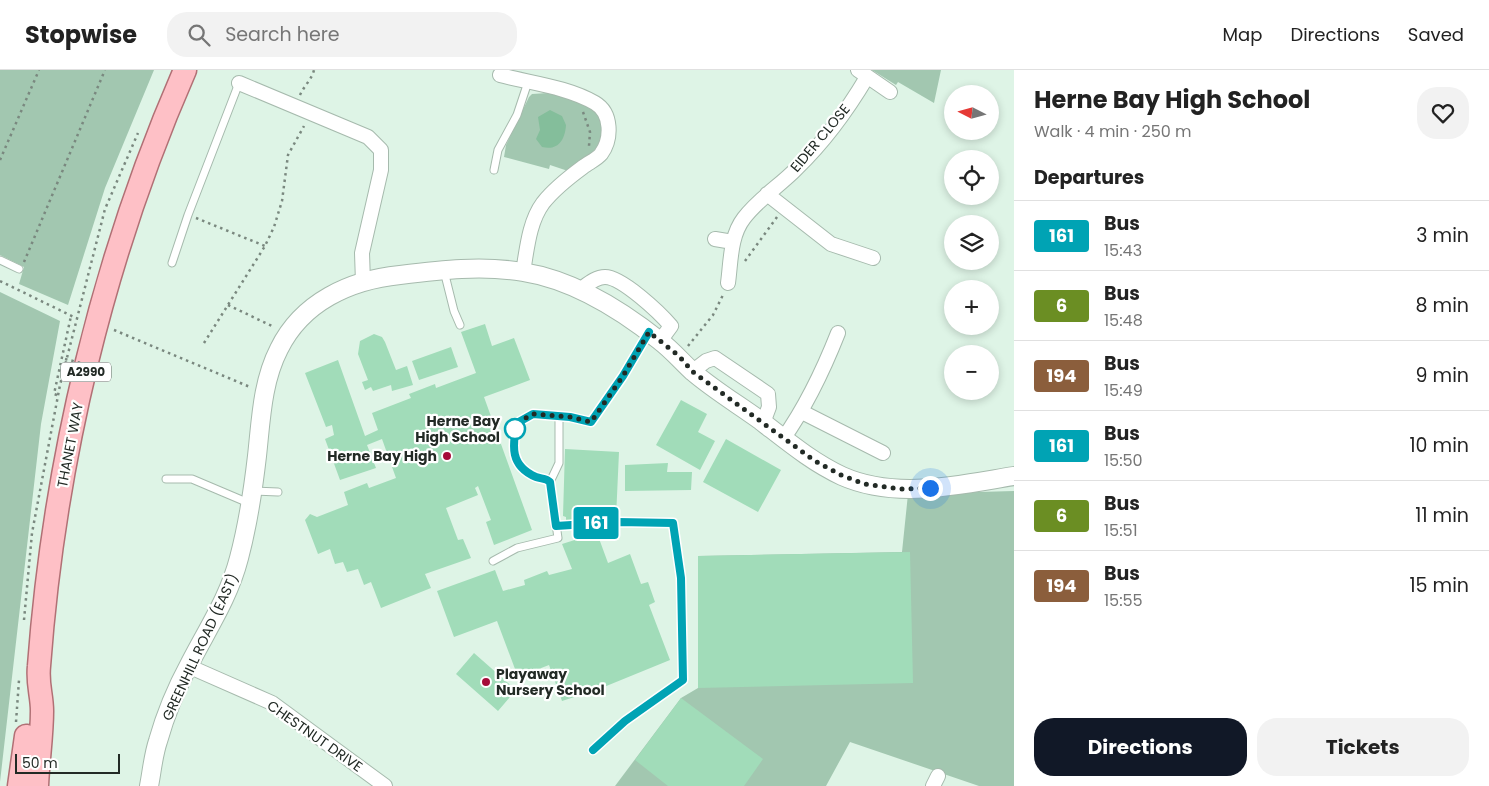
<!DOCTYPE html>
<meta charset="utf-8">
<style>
body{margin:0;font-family:Poppins,sans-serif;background:#f2f2f2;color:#222;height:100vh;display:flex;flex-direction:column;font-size:19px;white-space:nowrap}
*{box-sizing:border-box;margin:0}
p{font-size:16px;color:#767676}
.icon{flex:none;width:28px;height:28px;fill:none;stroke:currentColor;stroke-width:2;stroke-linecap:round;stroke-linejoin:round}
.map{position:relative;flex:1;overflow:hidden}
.sheet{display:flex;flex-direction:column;background:#fff;width:475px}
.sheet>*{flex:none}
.badge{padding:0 10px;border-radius:4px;font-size:18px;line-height:32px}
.needle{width:32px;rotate:276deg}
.controls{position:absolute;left:944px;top:15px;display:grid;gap:10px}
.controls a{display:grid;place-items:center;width:55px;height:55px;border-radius:50%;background:#fff;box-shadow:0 2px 8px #0003;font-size:25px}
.scale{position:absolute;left:15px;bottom:12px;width:105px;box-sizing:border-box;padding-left:5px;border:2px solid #222a25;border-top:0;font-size:14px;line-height:18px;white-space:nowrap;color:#222a25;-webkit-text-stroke:4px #fff;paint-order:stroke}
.you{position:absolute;width:25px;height:25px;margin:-12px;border:4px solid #fff;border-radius:50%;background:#1a73e8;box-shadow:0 0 0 8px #1a73e833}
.map>.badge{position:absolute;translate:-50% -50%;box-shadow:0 0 0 2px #fff}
h2{padding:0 20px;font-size:19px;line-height:45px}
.round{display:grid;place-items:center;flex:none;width:52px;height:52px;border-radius:20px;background:#f2f2f2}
.headline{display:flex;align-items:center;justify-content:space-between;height:85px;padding:0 20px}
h1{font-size:24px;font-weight:700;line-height:38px}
.button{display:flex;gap:10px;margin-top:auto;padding:10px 20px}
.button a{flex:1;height:58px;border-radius:20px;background:#111827;color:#fff;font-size:20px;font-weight:700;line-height:58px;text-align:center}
.button a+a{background:#f2f2f2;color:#222}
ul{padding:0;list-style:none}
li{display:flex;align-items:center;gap:15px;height:70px;padding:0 20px;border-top:1px solid #e0e0e0}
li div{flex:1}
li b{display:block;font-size:19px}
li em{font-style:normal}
li .badge{min-width:55px;font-weight:700;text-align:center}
header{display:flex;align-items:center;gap:30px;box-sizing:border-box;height:70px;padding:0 25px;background:#fff;border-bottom:1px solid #e0e0e0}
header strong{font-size:24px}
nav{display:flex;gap:28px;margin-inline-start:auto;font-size:18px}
.search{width:350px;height:45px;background:#f2f2f2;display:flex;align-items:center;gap:12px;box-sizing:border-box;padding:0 18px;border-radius:20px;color:#767676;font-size:19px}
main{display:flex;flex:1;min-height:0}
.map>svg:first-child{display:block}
</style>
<header>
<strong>Stopwise</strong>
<div class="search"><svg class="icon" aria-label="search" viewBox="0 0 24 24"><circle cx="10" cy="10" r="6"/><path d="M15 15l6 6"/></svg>Search here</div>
<nav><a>Map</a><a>Directions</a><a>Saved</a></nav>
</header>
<main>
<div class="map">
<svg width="1014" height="716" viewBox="0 0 1014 716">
<rect width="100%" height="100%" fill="#def4e6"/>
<path fill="#a2c7b0" d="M0 0H154L105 118 68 235 19 214 24 197 0 185Z
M872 0H941L934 33 898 12 896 15Z
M548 23C568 28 620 41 600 73 593 84 578 93 568 101L550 95 549 99 504 87 506 75 529 27 532 24Z
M0 222 60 251 41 354 0 712Z
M1014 421V716H979L850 672 826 716H615L681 628 698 618V486L902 482 908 424Z"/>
<path fill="#84be9b" d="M550 40 562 46 566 55C565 70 558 81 542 77L536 69 540 60 538 47Z"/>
<path fill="#a1dcb9" d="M485 254 492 276 514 268 530 310 484 327 532 460 494 475 486 452 491 450 478 416 475 418 478 425 446 438 458 470 463 469 471 488 425 504 431 518 381 538 371 512 364 515 358 499 347 502 343 492 335 494 330 479 318 484 305 450 310 444 317 447 348 435 344 422 367 413 369 418 396 408 382 369 367 375 376 398 340 410 325 369 334 365 332 355 326 357 305 303 338 290 365 366 378 360 372 343 411 328 409 324 435 314 436 318 476 303 461 262Z
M374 264 382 267 385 272 396 300 407 296 413 315 392 321 391 315 373 321 371 317 365 320 362 312 368 310 358 284 360 271Z
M451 277 458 297 419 310 412 291Z
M681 330 707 344 698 362 715 371 700 400 656 375Z
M726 369 781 400 758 442 703 412Z
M565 379 619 382 616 448H613V451H566V447L563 446Z
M668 393 667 402H692L691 420 625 421V395Z
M597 463 608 493 630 484 641 514 648 512 655 532 649 535 670 590 599 619 562 631 549 595 518 607 497 551 454 567 437 521 495 500 503 521 525 515 524 510 547 501 549 505 572 499 562 474Z
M910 482 913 613 698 618V486Z
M474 583 516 620 498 641 456 604Z
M681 628 763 689 744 716H668L635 690Z"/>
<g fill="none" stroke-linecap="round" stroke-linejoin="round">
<g stroke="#a6baad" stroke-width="9">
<path id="service" d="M494 100 498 80 517 45 528 12
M0 190 19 199
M172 193 188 145 239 13
M444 201 454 241 460 255
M166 409H192L251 434
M550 412 559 393V346
M253 421 278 422
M555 456 618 452 673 453 681 508 683 610 625 651 593 680
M493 491 517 478 558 468 550 412C546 408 541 409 536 407 510 396 511 376 517 353L533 344 569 347 591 352 623 306 649 263"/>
</g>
<g stroke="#a6baad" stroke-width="16">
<path id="minor" d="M858 0 890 22
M500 5C530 13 568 17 595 33 612 43 612 69 601 84 597 89 588 93 583 97 568 108 554 119 543 133 529 152 527 179 523 202
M239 13 368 67 381 80V100L362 183 363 212
M767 124 831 174 873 188
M715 169 733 172
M728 213C731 191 730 166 744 148 759 128 781 115 797 98 824 72 848 39 867 7
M581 219C588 214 596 207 605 207 622 207 660 243 671 256L660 271
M693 301 706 291 715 288 768 324 769 337 763 353
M802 342 883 383
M783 369C807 335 823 301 838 263
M188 596 272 633 385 716
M933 716 938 706"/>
</g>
<g stroke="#a6baad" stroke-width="20">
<path id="tertiary" d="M149 716C152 701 153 686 158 671 165 646 177 617 190 593 208 558 229 527 239 488 248 454 253 421 257 386 261 350 262 312 279 279 302 232 350 210 400 205 441 200 482 195 523 202 574 210 620 239 660 271 672 280 682 292 693 302 714 320 739 335 761 351 787 371 812 392 842 406 896 430 958 415 1014 406"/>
</g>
<g stroke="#b17075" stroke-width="25">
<path id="primary" d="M19 716 26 666
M37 716C38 691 42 666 42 641 42 625 37 614 39 596 54 393 103 187 185 0"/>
</g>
<path stroke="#7a887f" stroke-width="2.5" stroke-dasharray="2.5 4" stroke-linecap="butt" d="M300 25C304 16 312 9 314 0
M583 42 590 62 589 76
M0 90 39 0
M196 148 265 176
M745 191 777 147
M24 192 105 0
M0 211 78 249
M228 235 274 257
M114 260 250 317
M204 273 265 176 274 157 282 131 288 85 304 56
M688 276 713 245 723 225
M57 325 54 324 71 246
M24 550 32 463 60 315 105 139 138 63
M16 652 19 610"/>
<use href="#service" stroke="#fff" stroke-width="7"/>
<use href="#minor" stroke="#fff" stroke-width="14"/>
<use href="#tertiary" stroke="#fff" stroke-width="18"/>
<use href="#primary" stroke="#fec0c6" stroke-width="22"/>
<path stroke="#7a887f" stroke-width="2.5" stroke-dasharray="2.5 4" stroke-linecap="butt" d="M65 289 101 298"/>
</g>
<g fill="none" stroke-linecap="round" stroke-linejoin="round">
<g stroke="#fff" stroke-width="11">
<path id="line" d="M593 680 625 651 683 610 681 508 673 453 618 452 556 456 550 412C546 408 541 409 536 407 510 396 512 376 517 353L533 344 570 347 591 352 623 306 649 262"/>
</g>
<use href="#line" stroke="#00a3b4" stroke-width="8"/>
<path stroke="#222a25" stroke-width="5" stroke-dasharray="0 9" d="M515 359 514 364 517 353 533 344 570 347 591 352 623 306 649 262 679 286 693 302 815 391 841 405 864 414 900 419 930 418"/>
</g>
<circle fill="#fff" stroke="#00a3b4" stroke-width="2.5" cx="515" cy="359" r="10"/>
<g fill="#a60b39" stroke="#fff" stroke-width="2">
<circle cx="447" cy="386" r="5"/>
<circle cx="486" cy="612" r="5"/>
</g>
<g text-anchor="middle" stroke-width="4.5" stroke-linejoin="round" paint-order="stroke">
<rect fill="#fff" stroke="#646a66" stroke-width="1" x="61" y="292.5" width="50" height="19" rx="4"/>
<g font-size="12" font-weight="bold" fill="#222a25">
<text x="86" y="306">A2990</text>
</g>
<g font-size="14" fill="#222a25" stroke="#fff">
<text transform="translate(820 68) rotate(-50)" y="5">EIDER CLOSE</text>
<text transform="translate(70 375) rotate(-79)" y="5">THANET WAY</text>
<text transform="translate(200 577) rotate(-65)" y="5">GREENHILL ROAD (EAST)</text>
<text transform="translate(315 666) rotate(35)" y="5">CHESTNUT DRIVE</text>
</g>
<g font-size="14" font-weight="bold" fill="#222a25" stroke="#fff" text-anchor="end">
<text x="500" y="356">Herne Bay<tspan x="500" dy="16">High School</tspan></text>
</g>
<g font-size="14" font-weight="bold" fill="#222a25" stroke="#fff" text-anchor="end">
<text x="437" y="391">Herne Bay High</text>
<text x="496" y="609" text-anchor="start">Playaway<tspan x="496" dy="16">Nursery School</tspan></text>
</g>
</g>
</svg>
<div class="controls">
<a><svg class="needle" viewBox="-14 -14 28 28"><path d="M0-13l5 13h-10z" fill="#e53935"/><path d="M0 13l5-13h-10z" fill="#767676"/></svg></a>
<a><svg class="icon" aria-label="locate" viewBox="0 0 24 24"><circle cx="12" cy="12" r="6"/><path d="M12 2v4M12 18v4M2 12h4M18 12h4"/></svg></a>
<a><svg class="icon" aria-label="layers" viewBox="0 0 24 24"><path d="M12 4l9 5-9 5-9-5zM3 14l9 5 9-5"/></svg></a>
<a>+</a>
<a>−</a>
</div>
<div class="scale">50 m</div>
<div class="you" style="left:930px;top:418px"></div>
<b class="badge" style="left:596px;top:453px;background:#00a3b4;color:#fff">161</b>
</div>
<section class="sheet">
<div class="headline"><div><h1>Herne Bay High School</h1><p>Walk · 4 min · 250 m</p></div><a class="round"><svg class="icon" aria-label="heart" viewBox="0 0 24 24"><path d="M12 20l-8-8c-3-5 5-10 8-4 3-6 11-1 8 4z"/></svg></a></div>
<h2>Departures</h2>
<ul>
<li><span class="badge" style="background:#00a3b4;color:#fff">161</span><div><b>Bus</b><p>15:43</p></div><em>3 min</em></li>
<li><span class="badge" style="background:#6b8e23;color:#fff">6</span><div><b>Bus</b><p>15:48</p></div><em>8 min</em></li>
<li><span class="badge" style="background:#8b5e3c;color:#fff">194</span><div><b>Bus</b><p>15:49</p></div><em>9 min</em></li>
<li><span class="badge" style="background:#00a3b4;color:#fff">161</span><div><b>Bus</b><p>15:50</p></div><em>10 min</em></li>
<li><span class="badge" style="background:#6b8e23;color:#fff">6</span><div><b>Bus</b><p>15:51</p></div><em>11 min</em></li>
<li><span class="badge" style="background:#8b5e3c;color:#fff">194</span><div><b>Bus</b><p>15:55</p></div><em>15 min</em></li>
</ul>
<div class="button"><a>Directions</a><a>Tickets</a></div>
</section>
</main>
